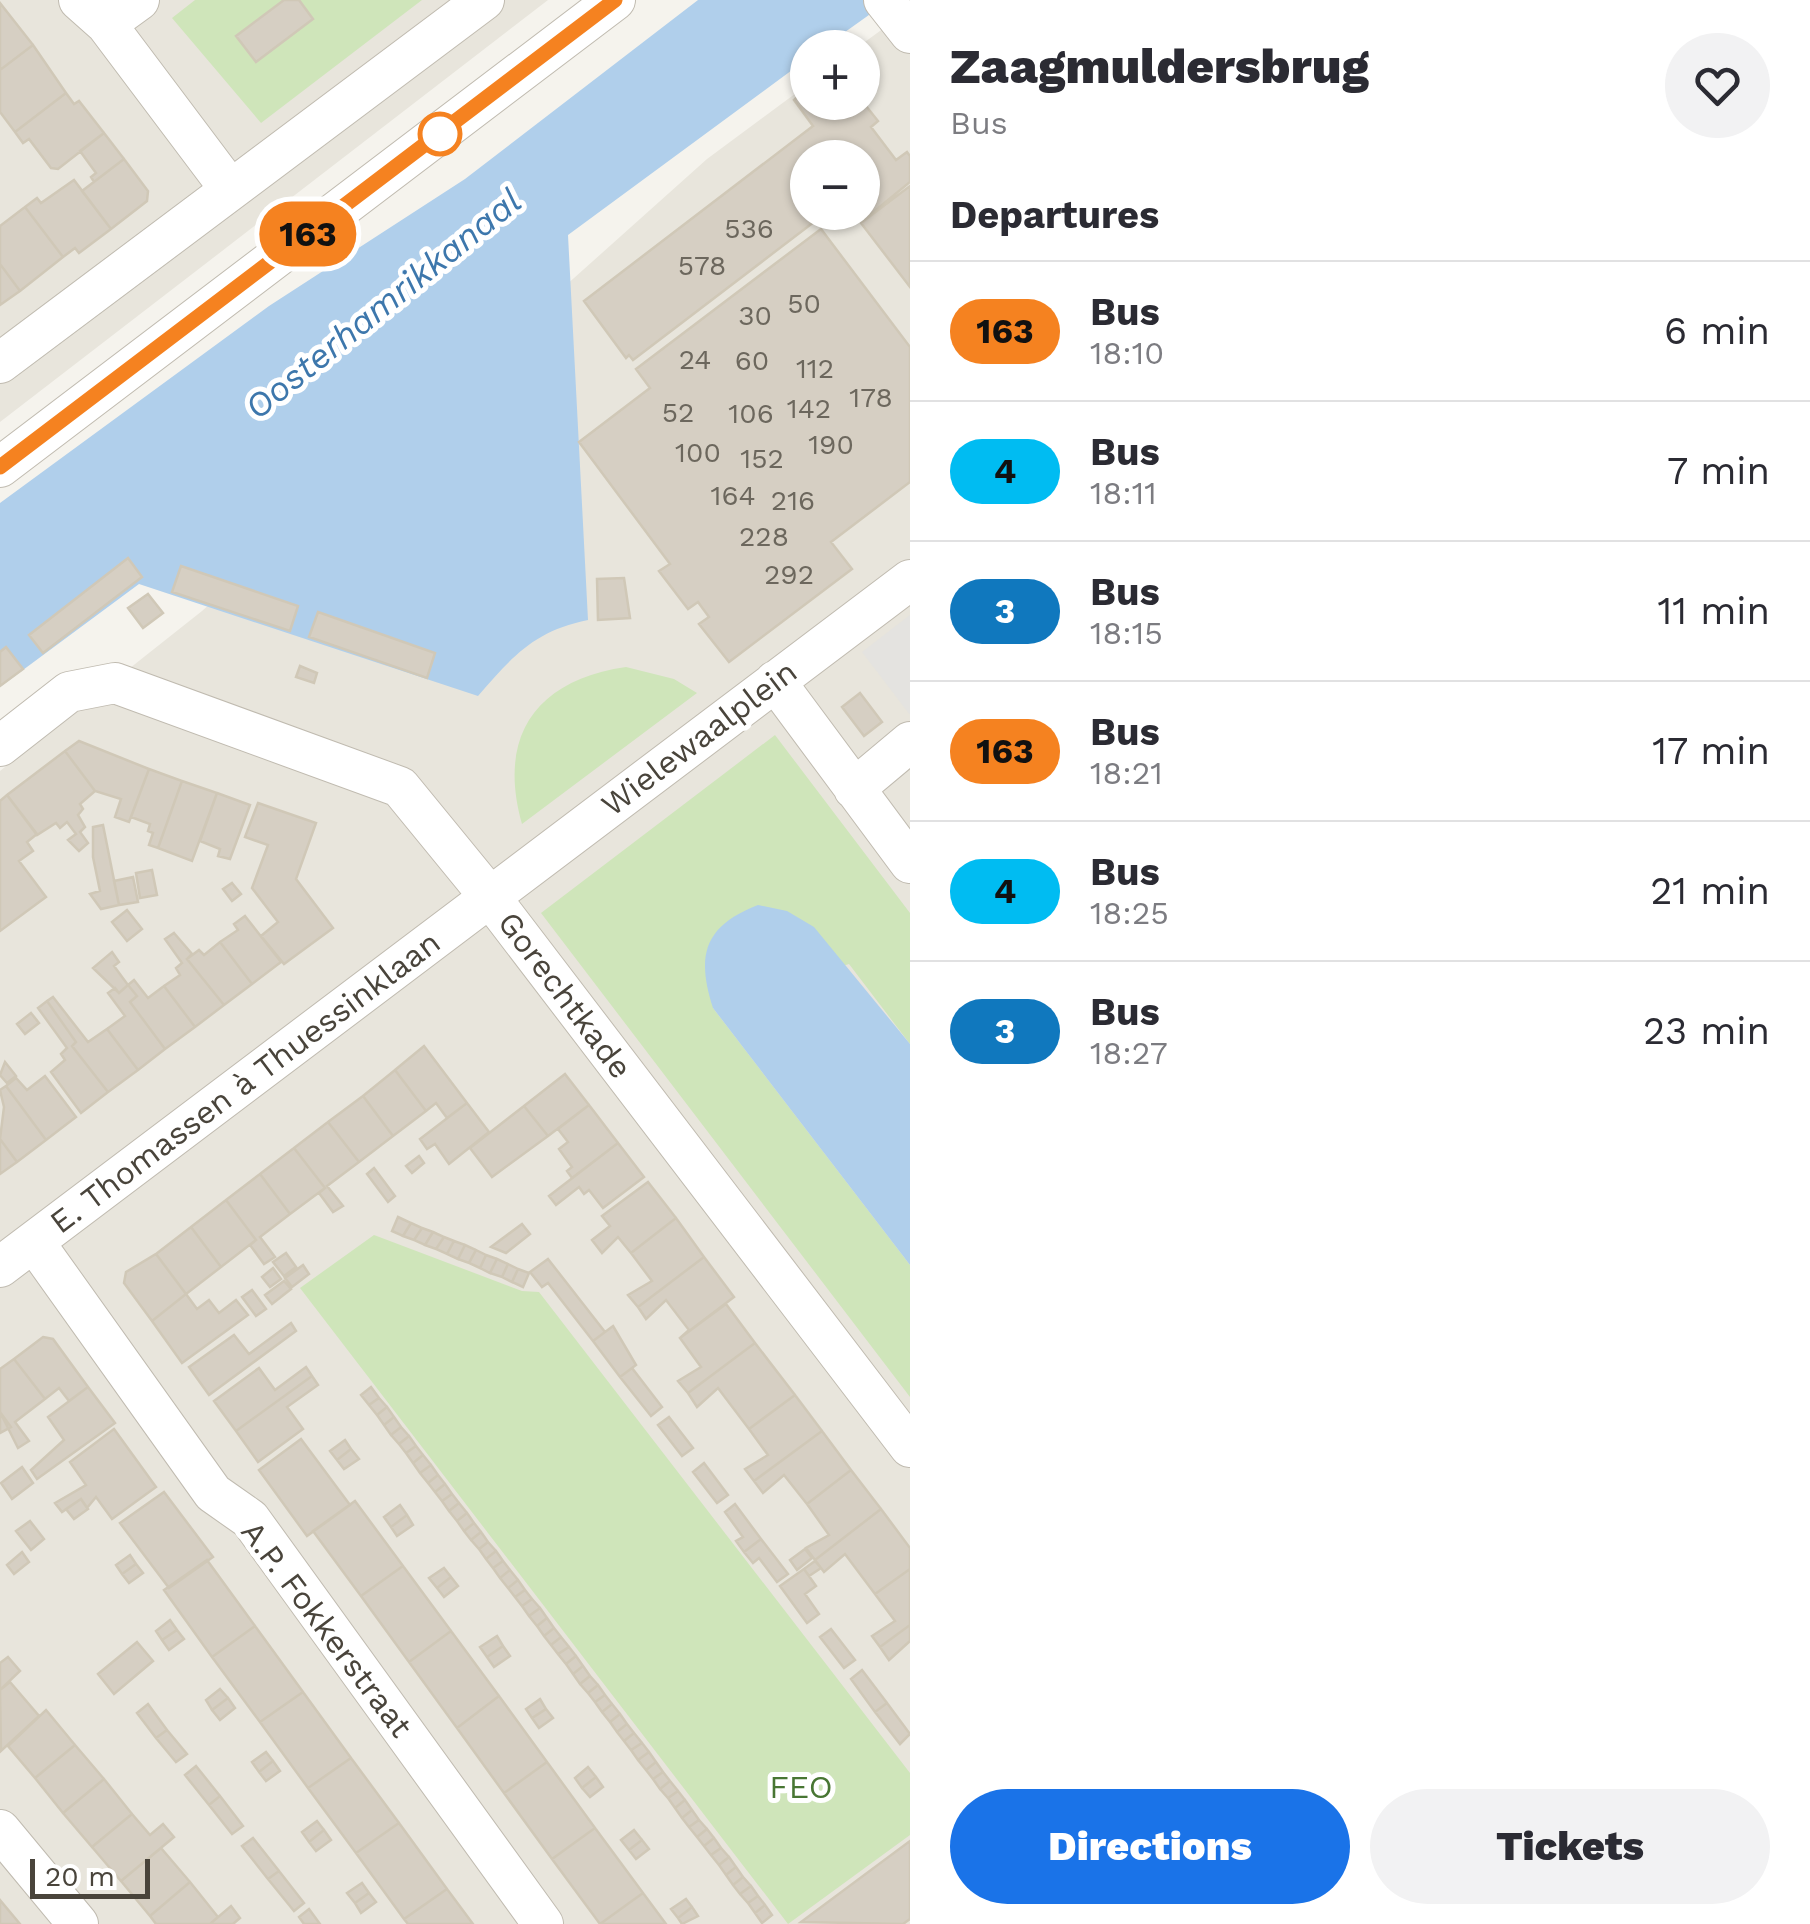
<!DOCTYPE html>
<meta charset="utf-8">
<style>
body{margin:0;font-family:"Work Sans",sans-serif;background:#f2f2f3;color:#2b2b33;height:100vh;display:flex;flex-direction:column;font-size:38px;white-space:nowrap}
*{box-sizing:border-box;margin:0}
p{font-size:32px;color:#7c7c81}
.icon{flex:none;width:55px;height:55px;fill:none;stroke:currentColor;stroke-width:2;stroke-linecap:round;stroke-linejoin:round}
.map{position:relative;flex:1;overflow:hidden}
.sheet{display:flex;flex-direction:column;background:#fff;width:900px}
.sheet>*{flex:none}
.badge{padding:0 20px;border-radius:32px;font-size:35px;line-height:65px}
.fabs{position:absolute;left:790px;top:30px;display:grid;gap:20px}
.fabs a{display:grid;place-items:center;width:90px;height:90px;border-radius:50%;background:#fff;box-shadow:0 2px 8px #0004;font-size:50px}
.scale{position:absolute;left:30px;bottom:25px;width:120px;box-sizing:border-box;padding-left:10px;border:5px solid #49443b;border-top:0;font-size:28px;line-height:35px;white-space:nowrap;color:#49443b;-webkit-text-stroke:8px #fff;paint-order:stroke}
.map>.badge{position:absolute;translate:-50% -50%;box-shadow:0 0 0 5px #fff}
h2{padding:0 40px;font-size:38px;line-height:90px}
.round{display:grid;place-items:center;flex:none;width:105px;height:105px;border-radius:52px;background:#f2f2f3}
.headline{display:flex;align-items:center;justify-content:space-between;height:170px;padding:0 40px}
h1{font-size:48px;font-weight:800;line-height:75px}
.primary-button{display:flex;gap:20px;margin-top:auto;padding:20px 40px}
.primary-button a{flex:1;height:115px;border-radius:60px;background:#1a73e8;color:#fff;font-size:40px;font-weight:800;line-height:115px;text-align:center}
.primary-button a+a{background:#f2f2f3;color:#2b2b33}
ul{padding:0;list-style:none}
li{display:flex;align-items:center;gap:30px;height:140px;padding:0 40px;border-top:2px solid #e1e1e2}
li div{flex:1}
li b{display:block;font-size:38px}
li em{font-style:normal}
li .badge{min-width:110px;font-weight:700;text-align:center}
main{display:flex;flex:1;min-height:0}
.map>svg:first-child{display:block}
</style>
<main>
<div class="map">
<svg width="910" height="1924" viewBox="0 0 910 1924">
<rect width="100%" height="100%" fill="#f5f3ed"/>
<path fill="#e8e5dc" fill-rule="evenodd" d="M0 0H548L0 422Z
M910 9V1924H0V771L202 611 707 159 807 85 808 102H862V48L858 47ZM808 158H862V212H808Z"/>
<path fill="#cfe5ba" d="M195 0H422L261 123 172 18Z
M626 667 674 679 697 693 522 824C497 736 536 680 626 667Z
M775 735 910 913V1044L849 964 713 1008 910 1265V1397L541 913Z
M374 1235 522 1291 539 1292 910 1773V1835L788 1924 300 1288Z"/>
<path fill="#e4e3e0" d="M910 615V715L862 652Z"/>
<path fill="#b0cfeb" d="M698 0H890L824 47 808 48 807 59 568 235 588 620C534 631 513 656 478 696L139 584 0 687V503L269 306 465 179Z
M758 905 787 911 814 927 910 1044V1265L713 1008C696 955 704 926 758 905Z"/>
<path fill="#d6cfc3" stroke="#d0c8b7" stroke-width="2.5" d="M284 0H299L313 19 256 62 236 36Z
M0 3 33 45 0 70Z
M33 45 66 93 15 132 0 112V70Z
M808 88V102L862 101 878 121 871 127 896 160 907 152 910 156V182L865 219 860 212 862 158H808V212H827L633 360 629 355 626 358 584 301 813 126 794 100Z
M66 93 74 104 79 101 104 133 58 169 51 168 29 139 23 143 15 132Z
M104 133 124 159 94 182 91 177 96 173 80 151Z
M124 159 148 191 147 201 111 229 82 191Z
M74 180 111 229 79 253 75 248 63 257 25 207 37 198 41 203Z
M910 186V287L861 223Z
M25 207 63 257 20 291 0 264V226Z
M821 229 910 347V482L831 542 852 569 729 662 699 624 709 617 698 602 688 609 659 571 670 564 579 442 650 388 636 369Z
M0 264 20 291 0 305Z
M128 558 142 577 43 653 29 635Z
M181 566 298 606 290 631 172 592Z
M624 578 630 618 598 620 597 579Z
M148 594 163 613 143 628 128 608Z
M318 612 435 653 427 678 309 637Z
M6 647 23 669 0 686V652Z
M300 666 317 673 314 683 296 677Z
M860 693 882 722 864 736 842 707Z
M79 741 149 769 129 822 115 817 121 799 95 791 65 751Z
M65 751 95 791 80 804 83 809 78 815 85 827 80 832 88 843 79 851 68 840 76 834 67 822 60 828 56 823 37 835 7 795Z
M149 769 182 781 158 848 149 845 153 833 148 831 150 824 131 817Z
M182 781 217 793 192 861 158 848Z
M217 793 250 805 230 859 218 856 220 849 200 841Z
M7 795 37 834 27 842 33 851 19 861 46 897 0 931V801Z
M258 803 316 823 296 879 333 928 284 964 261 936 278 922 252 888 268 845 245 837Z
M103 825 119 905 101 909 90 894 100 891 93 857V827Z
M152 870 157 895 140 898 136 873Z
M133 877 138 902 119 905 114 881Z
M232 883 241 894 232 901 223 889Z
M127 910 142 929 127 941 112 922Z
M245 916 281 962 252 984 220 942 238 930 234 924Z
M174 933 192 954 187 959 224 1005 195 1027 164 986 180 975 176 968 182 963 165 939Z
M220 942 252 984 224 1005 187 959 199 950 204 955Z
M112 952 119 962 114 966 128 985 119 993 93 968Z
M134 980 148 998 164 986 195 1027 165 1049 130 1002 137 996 128 985Z
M128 985 137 996 130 1002 165 1049 138 1070 107 1029 125 1016 108 993 115 988 119 993Z
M53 997 88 1042 107 1029 138 1070 108 1092 72 1046 76 1042 47 1001Z
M47 1001 76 1042 72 1046 108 1092 81 1113 51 1072 65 1060 61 1054 67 1048 38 1008Z
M31 1013 39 1023 25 1034 17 1024Z
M424 1046 467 1103 447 1118 436 1103 426 1111 395 1070Z
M5 1062 16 1076 7 1083 0 1075Z
M395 1070 426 1111 393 1136 363 1096Z
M565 1074 589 1105 548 1136 524 1106Z
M45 1076 76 1117 46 1140 6 1086 16 1078 27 1090Z
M6 1086 46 1140 17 1162 0 1139 4 1107 0 1090Z
M363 1096 393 1136 359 1162 328 1122Z
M467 1103 489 1132 449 1164 435 1144 427 1149 420 1139Z
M589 1105 618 1143 572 1178 567 1171 572 1167 559 1149 568 1142 558 1129Z
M524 1106 548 1136 492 1177 470 1148Z
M328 1122 359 1162 327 1186 343 1206 333 1212 319 1193 325 1188 294 1148Z
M0 1139 17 1162 0 1174Z
M618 1143 644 1177 603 1208 589 1190 584 1194 579 1187 556 1205 549 1196Z
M294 1148 325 1188 290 1214 260 1174Z
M419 1156 424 1163 412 1173 406 1166Z
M374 1168 395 1196 388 1202 367 1174Z
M260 1174 290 1214 260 1237 275 1257 264 1264 250 1245 256 1240 226 1200Z
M648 1182 676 1218 631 1253 618 1237 602 1253 592 1240 610 1226 602 1216Z
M226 1200 256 1240 221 1267 191 1227Z
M398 1217 411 1223 403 1236 392 1231Z
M676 1218 704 1257 638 1307 628 1295 652 1281 631 1253Z
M411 1223 422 1228 414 1240 403 1236Z
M522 1224 530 1234 506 1253 491 1247Z
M191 1227 221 1267 186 1294 156 1254Z
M422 1228 433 1232 425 1245 414 1240Z
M433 1232 444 1237 436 1249 425 1245Z
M444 1237 454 1241 447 1254 436 1249Z
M454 1241 465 1245 458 1259 447 1254Z
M465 1245 476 1250 469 1263 458 1259Z
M476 1250 486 1255 480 1268 469 1263Z
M286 1253 296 1267 284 1276 273 1262Z
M156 1254 186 1294 152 1321 124 1283 126 1272Z
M486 1255 497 1259 490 1273 480 1268Z
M704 1257 734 1297 680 1338 689 1330 666 1300 646 1319 638 1307Z
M497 1259 508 1264 502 1277 490 1273Z
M548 1259 605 1332 593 1341 548 1283 542 1287 530 1272Z
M508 1264 518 1269 512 1282 502 1277Z
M303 1265 309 1274 292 1287 285 1278Z
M273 1268 281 1279 270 1287 262 1277Z
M518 1269 529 1273 523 1287 512 1282Z
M284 1281 291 1289 272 1304 265 1295Z
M252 1290 266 1309 256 1316 242 1297Z
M186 1294 197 1309 209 1300 219 1313 236 1300 248 1315 182 1363 152 1321Z
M726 1304 755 1343 688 1393 678 1381 701 1367 680 1338Z
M291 1323 296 1331 209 1395 189 1367 234 1335 249 1354Z
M613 1326 636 1365 620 1377 593 1341Z
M43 1337 53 1339 88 1387 69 1401 59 1388 45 1399 14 1359Z
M755 1343 795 1395 749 1429 718 1388 697 1407 688 1393Z
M14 1359 45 1399 15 1422 29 1441 18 1448 0 1412V1369Z
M306 1367 312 1376 236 1431 214 1401 259 1368 275 1390Z
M632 1368 662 1407 651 1416 620 1377Z
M312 1376 318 1385 287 1407 303 1429 258 1462 236 1431Z
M88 1387 115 1423 37 1479 31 1470 64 1440 48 1417Z
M371 1387 379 1398 369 1405 361 1395Z
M795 1395 822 1431 754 1481 745 1469 768 1455 749 1429Z
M379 1398 387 1407 377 1415 369 1405Z
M387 1407 394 1417 384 1425 377 1415Z
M0 1412 11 1427 0 1433Z
M394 1417 401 1427 391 1435 384 1425Z
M669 1417 693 1448 682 1456 658 1425Z
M401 1427 409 1436 399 1444 391 1435Z
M114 1429 156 1487 112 1519 96 1497 87 1508 81 1499 62 1512 55 1503 86 1485 70 1462Z
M822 1431 851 1470 807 1504 784 1475 763 1493 754 1481Z
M409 1436 416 1446 406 1453 399 1444Z
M301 1439 350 1505 307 1536 259 1470Z
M345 1440 351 1449 337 1460 330 1451Z
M416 1446 423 1455 413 1463 406 1453Z
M351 1449 359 1459 344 1469 337 1460Z
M423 1455 431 1465 420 1473 413 1463Z
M704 1463 728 1495 717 1503 693 1472Z
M431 1465 438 1475 428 1483 420 1473Z
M22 1467 33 1483 12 1499 1 1483Z
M851 1470 881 1509 815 1560 806 1548 829 1535 807 1504Z
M438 1475 445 1484 435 1492 428 1483Z
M445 1484 452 1494 442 1501 435 1492Z
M164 1492 213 1557 169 1588 120 1523Z
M452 1494 459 1503 449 1511 442 1501Z
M81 1499 88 1509 74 1519 66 1509Z
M355 1501 403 1566 361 1596 313 1531Z
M459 1503 467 1513 457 1521 449 1511Z
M735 1504 761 1539 744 1552 736 1541 743 1537 725 1512Z
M400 1505 407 1515 391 1527 384 1517Z
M881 1509 910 1548V1569L875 1594 845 1554 824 1572 815 1560Z
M467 1513 474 1523 464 1531 457 1521Z
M407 1515 413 1525 397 1536 391 1527Z
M30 1521 44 1539 31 1550 16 1531Z
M474 1523 481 1532 471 1540 464 1531Z
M481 1532 488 1542 479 1549 471 1540Z
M761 1539 788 1574 777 1582 759 1558 753 1563 744 1552Z
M488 1542 496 1551 486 1559 479 1549Z
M805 1549 812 1558 797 1570 790 1560Z
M496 1551 503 1561 493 1568 486 1559Z
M22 1552 29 1562 14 1574 7 1565Z
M130 1555 136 1564 122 1574 116 1565Z
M207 1560 255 1626 212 1657 164 1590Z
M503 1561 510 1570 500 1578 493 1568Z
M815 1561 821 1568 809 1576 804 1569Z
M136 1564 143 1573 129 1583 122 1574Z
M403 1566 451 1631 409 1662 361 1596Z
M444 1568 451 1577 437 1588 429 1578Z
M804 1569 816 1586 805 1594 819 1614 807 1623 780 1586Z
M910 1569V1625L880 1647 872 1636 895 1621 875 1594Z
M510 1570 518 1580 508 1588 500 1578Z
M451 1577 458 1586 444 1597 437 1588Z
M518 1580 525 1590 515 1597 508 1588Z
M525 1590 532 1599 522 1606 515 1597Z
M532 1599 540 1608 529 1616 522 1606Z
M540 1608 547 1618 537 1626 529 1616Z
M547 1618 554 1628 544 1636 537 1626Z
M170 1620 177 1630 162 1640 156 1631Z
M910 1625V1641L889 1660 880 1647Z
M255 1626 303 1692 260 1722 212 1657Z
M554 1628 561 1637 551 1645 544 1636Z
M831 1629 855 1660 844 1668 820 1637Z
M177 1630 184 1639 169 1650 162 1640Z
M451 1631 499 1696 457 1728 409 1662Z
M497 1636 503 1646 487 1657 480 1647Z
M561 1637 569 1647 558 1654 551 1645Z
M137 1642 153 1661 114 1694 98 1674Z
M503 1646 510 1656 494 1667 487 1657Z
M569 1647 576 1656 566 1664 558 1654Z
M576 1656 583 1666 573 1674 566 1664Z
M8 1657 20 1671 0 1690V1663Z
M583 1666 590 1676 580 1684 573 1674Z
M862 1670 887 1703 875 1712 851 1679Z
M590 1676 598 1685 588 1693 580 1684Z
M10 1682 39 1716 1 1751 0 1690Z
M598 1685 605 1695 595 1702 588 1693Z
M220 1689 228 1698 212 1710 206 1700Z
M303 1692 351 1758 308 1788 260 1722Z
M605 1695 612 1704 602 1712 595 1702Z
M499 1696 547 1762 504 1793 457 1728Z
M228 1698 235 1708 220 1720 212 1710Z
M540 1699 546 1709 532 1718 526 1709Z
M887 1703 910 1734 900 1744 875 1712Z
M148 1704 167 1730 156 1738 137 1713Z
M612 1704 620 1714 610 1722 602 1712Z
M546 1709 553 1718 539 1728 532 1718Z
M46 1710 75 1745 35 1778 8 1746Z
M620 1714 627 1724 617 1732 610 1722Z
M627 1724 634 1733 624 1741 617 1732Z
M167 1730 187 1754 176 1762 156 1738Z
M634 1733 642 1743 631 1750 624 1741Z
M642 1743 649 1752 638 1760 631 1750Z
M75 1745 104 1779 63 1813 35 1778Z
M266 1752 273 1761 259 1772 252 1762Z
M649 1752 656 1762 646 1770 638 1760Z
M351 1758 399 1823 356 1853 308 1788Z
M273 1761 280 1771 266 1781 259 1772Z
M547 1762 595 1828 552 1859 504 1793Z
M656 1762 663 1772 653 1779 646 1770Z
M196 1766 220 1796 209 1805 185 1775Z
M588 1767 596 1777 582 1788 575 1778Z
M663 1772 670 1781 660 1789 653 1779Z
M596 1777 603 1787 590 1797 582 1788Z
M104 1779 132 1814 92 1847 63 1813Z
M670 1781 678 1791 668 1798 660 1789Z
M678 1791 685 1800 675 1808 668 1798Z
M220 1796 243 1826 232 1834 209 1805Z
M685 1800 692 1810 682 1818 675 1808Z
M692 1810 699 1820 689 1827 682 1818Z
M132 1814 150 1835 163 1824 174 1837 121 1881 92 1847Z
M699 1820 707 1829 697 1837 689 1827Z
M317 1821 324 1830 309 1842 302 1832Z
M399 1823 447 1889 404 1919 356 1853Z
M595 1828 643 1893 600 1924 552 1859Z
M707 1829 714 1838 704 1846 697 1837Z
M324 1830 331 1840 316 1851 309 1842Z
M634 1830 642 1840 629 1850 621 1840Z
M253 1838 279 1871 268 1879 242 1846Z
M714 1838 721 1848 711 1855 704 1846Z
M642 1840 649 1849 636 1859 629 1850Z
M910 1841V1919L903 1924 801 1922Z
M161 1848 190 1882 150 1916 121 1881Z
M721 1848 729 1857 719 1865 711 1855Z
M729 1857 736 1867 726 1875 719 1865Z
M736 1867 743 1877 733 1885 726 1875Z
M279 1871 304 1903 294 1911 268 1879Z
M743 1877 751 1886 740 1894 733 1885Z
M190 1882 218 1917 210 1924H156L150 1916Z
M362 1883 369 1893 355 1903 347 1893Z
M751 1886 758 1896 748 1903 740 1894Z
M447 1889 473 1924H408L404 1919Z
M369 1893 376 1902 361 1913 355 1903Z
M643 1893 666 1924H600Z
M758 1896 765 1905 755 1913 748 1903Z
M686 1899 692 1907 678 1918 671 1909Z
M0 1900 20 1924H0Z
M765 1905 772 1915 762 1923 755 1913Z
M231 1906 240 1918 233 1924H210Z
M692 1907 698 1916 682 1924 678 1918Z
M309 1909 320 1924H304L299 1917Z"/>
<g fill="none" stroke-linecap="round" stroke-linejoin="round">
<g stroke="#c0bbb0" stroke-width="42">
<path id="minor" d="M79 0 106 24 230 189
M884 0 910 33
M106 24 139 0
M0 363 484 0
M0 467 615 0
M775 681 910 863
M0 746 69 692 115 683 400 787 490 897 910 1447
M854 789 910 742
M34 1242 213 1493 250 1519 543 1924
M0 1267 910 580
M0 1830 78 1924"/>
</g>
<use href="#minor" stroke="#fff" stroke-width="40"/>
</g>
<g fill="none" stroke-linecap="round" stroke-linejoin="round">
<g stroke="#fff" stroke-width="22">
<path id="line" d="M0 467 615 0"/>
</g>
<use href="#line" stroke="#f58220" stroke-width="15"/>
</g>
<circle fill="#fff" stroke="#f58220" stroke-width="5" cx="440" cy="134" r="20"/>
<g text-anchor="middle" stroke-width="10" stroke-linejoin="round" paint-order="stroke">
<g font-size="28" fill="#6c675d">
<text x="749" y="238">536</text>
<text x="702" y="275">578</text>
<text x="804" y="313">50</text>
<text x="755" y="325">30</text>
<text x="695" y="369">24</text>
<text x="752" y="370">60</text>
<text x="815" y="378">112</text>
<text x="871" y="407">178</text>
<text x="809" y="418">142</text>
<text x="678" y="422">52</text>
<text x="751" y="423">106</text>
<text x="831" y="454">190</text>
<text x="698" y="462">100</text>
<text x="762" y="468">152</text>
<text x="733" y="505">164</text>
<text x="793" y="510">216</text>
<text x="764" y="546">228</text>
<text x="789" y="584">292</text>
</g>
<g font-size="32" fill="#49443b" stroke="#fff">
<text transform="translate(699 738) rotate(-37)" y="11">Wielewaalplein</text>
<text transform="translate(565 995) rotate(53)" y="11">Gorechtkade</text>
<text transform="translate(245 1082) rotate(-37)" y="11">E. Thomassen à Thuessinklaan</text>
<text transform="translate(327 1629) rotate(53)" y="11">A.P. Fokkerstraat</text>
</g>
<g font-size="32" fill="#487633" stroke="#fff">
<text x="801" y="1798">FEO</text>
</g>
<g font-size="35" font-style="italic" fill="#3d77ac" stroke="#fff">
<text transform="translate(383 304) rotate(-39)" y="12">Oosterhamrikkanaal</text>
</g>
</g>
</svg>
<div class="fabs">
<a>+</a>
<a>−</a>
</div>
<div class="scale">20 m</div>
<b class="badge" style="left:308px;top:234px;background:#f58220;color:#111">163</b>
</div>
<section class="sheet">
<div class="headline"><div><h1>Zaagmuldersbrug</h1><p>Bus</p></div><a class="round"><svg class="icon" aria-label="heart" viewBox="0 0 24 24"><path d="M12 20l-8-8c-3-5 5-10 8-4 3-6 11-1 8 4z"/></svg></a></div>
<h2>Departures</h2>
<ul>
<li><span class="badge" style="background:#f58220;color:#111">163</span><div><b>Bus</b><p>18:10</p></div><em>6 min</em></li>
<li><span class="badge" style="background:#00bcf2;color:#111">4</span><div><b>Bus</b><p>18:11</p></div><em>7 min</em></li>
<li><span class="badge" style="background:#1078be;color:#fff">3</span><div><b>Bus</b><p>18:15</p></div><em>11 min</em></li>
<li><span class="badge" style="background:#f58220;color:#111">163</span><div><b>Bus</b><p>18:21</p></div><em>17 min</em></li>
<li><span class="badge" style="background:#00bcf2;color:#111">4</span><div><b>Bus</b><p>18:25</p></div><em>21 min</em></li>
<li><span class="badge" style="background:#1078be;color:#fff">3</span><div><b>Bus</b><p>18:27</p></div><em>23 min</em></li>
</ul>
<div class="primary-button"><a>Directions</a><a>Tickets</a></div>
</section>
</main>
